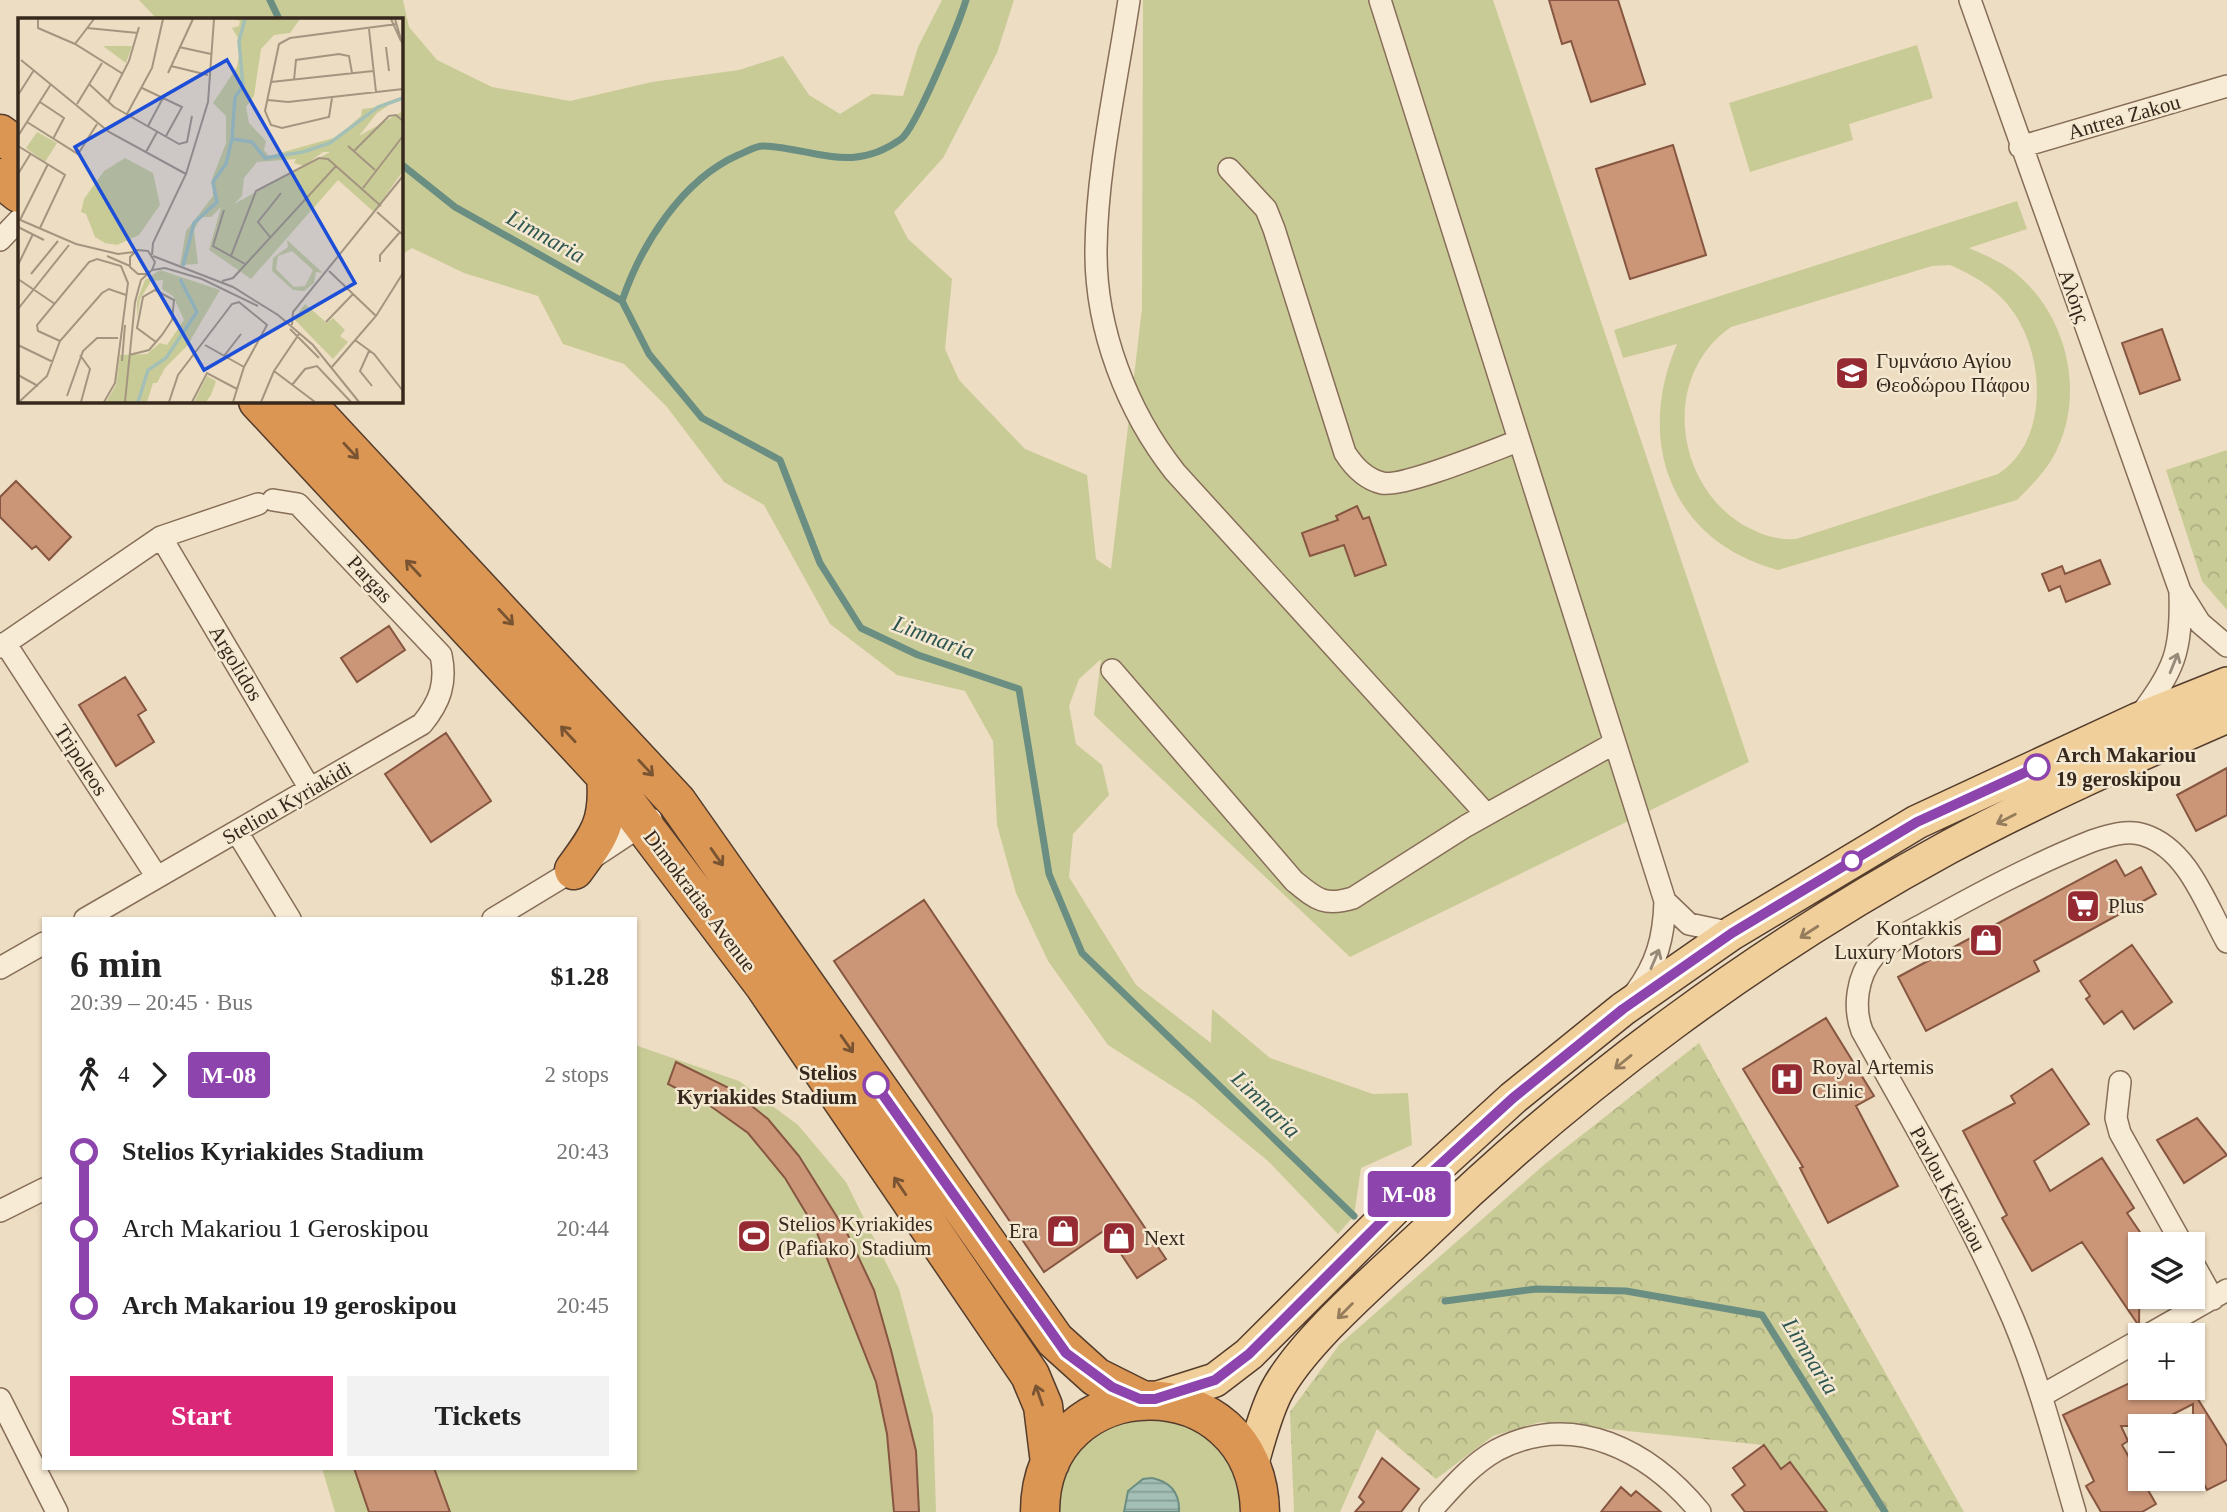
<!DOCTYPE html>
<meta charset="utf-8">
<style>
body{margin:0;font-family:Georgia,serif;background:#f2f2f2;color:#222;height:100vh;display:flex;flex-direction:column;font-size:26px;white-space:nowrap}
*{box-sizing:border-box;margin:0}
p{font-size:23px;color:#767676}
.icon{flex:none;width:38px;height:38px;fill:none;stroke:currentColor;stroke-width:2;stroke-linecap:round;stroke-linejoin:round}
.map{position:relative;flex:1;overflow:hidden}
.sheet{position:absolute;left:42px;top:917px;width:595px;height:553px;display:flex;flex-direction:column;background:#fff;border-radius:0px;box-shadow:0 2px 5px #0004}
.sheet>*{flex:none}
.badge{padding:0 14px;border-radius:5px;font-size:24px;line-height:46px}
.buttons{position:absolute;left:2128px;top:1232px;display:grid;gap:14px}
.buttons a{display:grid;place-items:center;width:77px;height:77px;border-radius:0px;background:#fff;box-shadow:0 2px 5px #0004;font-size:35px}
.map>.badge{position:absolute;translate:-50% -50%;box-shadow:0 0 0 4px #fff}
.legs{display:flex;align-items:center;gap:10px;height:77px;padding:0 28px;font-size:23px}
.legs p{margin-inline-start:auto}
.head{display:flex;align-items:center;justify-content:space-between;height:119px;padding:0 28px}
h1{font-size:38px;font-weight:700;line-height:52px}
.action{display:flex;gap:14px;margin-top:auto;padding:14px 28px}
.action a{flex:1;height:80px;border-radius:0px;background:#db2777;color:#fff;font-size:28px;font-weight:700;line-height:80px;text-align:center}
.action a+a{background:#f2f2f2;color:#222}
ul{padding:0 28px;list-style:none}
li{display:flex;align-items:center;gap:24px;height:77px;font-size:26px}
li i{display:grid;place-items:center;width:10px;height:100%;margin:0 9px;background:currentColor}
li i::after{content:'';width:18px;height:18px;margin:-9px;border:5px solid;border-radius:50%;background:#fff}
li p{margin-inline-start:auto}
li:first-child i{background:linear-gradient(#0000 50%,currentColor 0)}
li:last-child i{background:linear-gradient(currentColor 50%,#0000 0)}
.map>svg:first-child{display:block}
</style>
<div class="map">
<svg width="2227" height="1512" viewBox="0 0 2227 1512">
<defs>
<pattern id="park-crowns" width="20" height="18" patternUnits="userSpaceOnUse" patternTransform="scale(1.75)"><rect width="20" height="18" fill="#c9cb96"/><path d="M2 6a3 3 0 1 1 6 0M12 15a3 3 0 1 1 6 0" fill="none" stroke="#adae81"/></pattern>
<pattern id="water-rules" width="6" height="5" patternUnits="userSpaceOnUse" patternTransform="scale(1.75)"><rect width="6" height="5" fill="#a4c0b6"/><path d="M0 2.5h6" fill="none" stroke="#869c93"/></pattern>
</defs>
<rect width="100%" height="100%" fill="#edddc2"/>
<path fill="#c9cb96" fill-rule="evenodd" d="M139 0H403L409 27 437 60 492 87 570 101 652 82 739 70 783 56 809 95 840 114 872 94 903 96 918 47 942 0H1014L997 53 943 158 894 212 908 239 952 279 945 349 959 380 1025 449 1087 475 1096 559 1111 569 1142 309 1143 0H1493L1749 762 1350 957 1094 715 1101 659 1079 679 1069 706 1076 744 1102 765 1109 795 1073 834 1069 877 1136 985 1211 1043 1212 1009 1270 1058 1373 1094 1408 1093 1412 1145 1361 1168 1354 1216 1338 1234 1268 1161 1194 1100 1108 1045 1048 961 1016 893 997 825 993 741 965 691 897 675 830 624 764 505 724 482 667 407 624 364 563 344 538 296 464 273 412 248 401 255V19H157Z
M1917 45 1933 98 1849 124 1853 140 1750 172 1729 103Z
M2017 201 2027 229 1969 248C1987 256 2005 263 2020 277 2070 321 2086 401 2052 459 2042 475 2030 487 2017 500L1778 570C1670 541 1635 441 1677 344L1623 358 1614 330ZM1950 265C1975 276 1998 289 2014 313 2045 358 2049 441 1998 474L1796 539C1776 541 1757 533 1740 523 1673 479 1663 374 1731 327L1932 266Z
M635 1045 739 1081 798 1125 846 1182 899 1289 933 1415 936 1512H335L322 1468H635Z
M1141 1414 1205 1431 1233 1465 1242 1512H1057L1068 1462 1099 1429Z"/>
<path fill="url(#park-crowns)" d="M2227 450V610L2202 581 2166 470Z
M1699 1043 1964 1512H1811L1763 1445 1540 1422 1493 1436 1436 1479 1377 1429 1340 1512H1294L1290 1412 1339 1345 1545 1164Z"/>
<path fill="url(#water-rules)" stroke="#6b8e83" stroke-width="2" d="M1152 1478C1171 1482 1180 1493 1179 1512H1124L1128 1491 1143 1479Z"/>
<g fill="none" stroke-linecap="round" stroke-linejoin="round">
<path stroke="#6b8e83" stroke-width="7" d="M270 0 279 19
M401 164 455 207 622 301 649 354 702 418 780 460 820 563 861 628 918 655 1019 689 1049 874 1082 953 1354 1216
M622 301C641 245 682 180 738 155 746 152 755 146 763 146 815 148 851 175 901 139 916 128 959 23 966 0
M1445 1301 1536 1289 1626 1291 1762 1315 1885 1512"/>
</g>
<path fill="#cb9578" stroke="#865640" stroke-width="2" d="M1549 0H1618L1645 84 1591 102 1571 41 1562 44Z
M1673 145 1706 255 1630 279 1596 169Z
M2162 329 2180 380 2140 394 2122 343Z
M16 481 71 537 49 560 36 546 32 549 0 517V497Z
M1357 506 1363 519 1369 517 1386 565 1355 576 1344 545 1310 556 1302 533 1338 520 1336 516Z
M2100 560 2110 584 2066 602 2060 586 2049 591 2042 574 2062 566 2065 574Z
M389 626 405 650 357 682 341 658Z
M125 677 146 710 138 715 154 742 116 766 79 705Z
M446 733 491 801 431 842 385 774Z
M2227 768V815L2196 831 2177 795Z
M2116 860 2125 876 2141 867 2156 894 2034 961 2039 971 1926 1031 1898 977Z
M924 900 1166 1259 1137 1278 1105 1230 1044 1272 834 961Z
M2132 945 2172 1002 2134 1029 2122 1011 2104 1024 2086 999 2090 996 2080 981Z
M1826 1018 1874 1096 1856 1106 1898 1186 1828 1223 1800 1168 1803 1167 1743 1069Z
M676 1062 729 1088 768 1119 799 1156 847 1233 874 1290 891 1350 916 1451 919 1512H894L887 1434 876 1382 815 1228 785 1178 748 1133 709 1105 668 1084Z
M2052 1069 2089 1124 2034 1161 2050 1191 2102 1158 2134 1208 2127 1213 2148 1244H2140L2139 1326 2082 1242 2032 1271 2002 1218 2007 1215 1963 1131 2015 1103 2011 1096Z
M2197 1118 2227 1155 2184 1183 2157 1140Z
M2140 1378V1388H2191L2227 1446V1480L2207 1490 2193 1462V1404L2150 1426H2121L2128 1441 2122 1445 2156 1504 2142 1512H2101L2086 1486 2094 1481 2063 1415Z
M1764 1445 1781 1469 1790 1462 1827 1512H1745L1732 1495 1745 1485 1733 1468Z
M1382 1458 1419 1489 1401 1512H1355L1364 1502 1359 1497Z
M354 1468H434L450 1512H369Z
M1621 1487 1631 1496 1636 1491 1661 1512H1601Z"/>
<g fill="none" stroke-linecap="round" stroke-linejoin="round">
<g stroke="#876e59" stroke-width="24">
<path id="street" d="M1129 0C1117 81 1097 168 1096 249 1095 329 1127 411 1175 472L1486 814
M1380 0 1665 901C1664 937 1657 964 1635 993
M1970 0 2180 591 2200 623 2227 646
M2020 147 2227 86
M1229 169 1266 209 1274 229 1345 453C1354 467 1365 479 1382 483 1402 488 1494 450 1518 441
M0 240 19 220
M161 537 258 504
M5 643 157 877
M0 647 161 537 310 789
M1112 670 1294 881C1316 899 1324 907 1353 898L1466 826 1613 744
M2139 717C2174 669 2182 653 2180 593
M237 832 290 919
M1665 901 1689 924 1732 933
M85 919 422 724C440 702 447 683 441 655L298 504 273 500
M493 919 574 870 651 819
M0 968 44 943
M2120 1082 2116 1118 2120 1133 2182 1244
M0 1211 44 1189
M2193 1263 2213 1299
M2148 1335 2227 1290
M2041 1396 2140 1340
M0 1399 57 1512
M1430 1512C1450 1490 1470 1465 1497 1450 1574 1410 1650 1451 1700 1512
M2075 1512C2056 1447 2039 1381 2013 1319 1970 1219 1915 1126 1862 1031 1853 1007 1857 976 1874 956 1886 942 1908 933 1924 924 1978 894 2034 864 2092 841 2107 836 2128 829 2144 835 2188 849 2206 905 2227 942"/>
</g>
<g stroke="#553d2e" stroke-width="36">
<path id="primary" d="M1155 1399 1215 1380 1249 1354 1418 1185 1513 1098 1623 1009 1732 933 1917 822 2137 720 2227 684
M1251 1466C1258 1442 1264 1417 1275 1394 1300 1343 1382 1274 1425 1233 1579 1083 1758 951 1947 848 2038 799 2133 757 2227 716"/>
</g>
<g stroke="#553d2e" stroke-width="41">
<path id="highway" d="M0 134 19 148
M0 178 19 193
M258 401 606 776 764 985 1030 1375 1043 1406 1050 1463
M304 401 677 802 1055 1340 1096 1377 1140 1399
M574 870C600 835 610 821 606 776
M1040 1512C1040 1365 1257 1362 1260 1512"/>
</g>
<use href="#street" stroke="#f8ebd5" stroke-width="21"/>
<use href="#primary" stroke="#f0cf9a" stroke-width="33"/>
<use href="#highway" stroke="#dc9653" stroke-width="38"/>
</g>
<defs><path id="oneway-shaft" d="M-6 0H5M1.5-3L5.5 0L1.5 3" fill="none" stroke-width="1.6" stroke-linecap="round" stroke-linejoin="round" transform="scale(1.75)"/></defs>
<g stroke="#795433">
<use href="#oneway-shaft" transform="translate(351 451) rotate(47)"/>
<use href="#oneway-shaft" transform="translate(413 568) rotate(-133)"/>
<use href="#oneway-shaft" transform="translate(506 617) rotate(47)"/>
<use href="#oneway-shaft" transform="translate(568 734) rotate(-133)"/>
<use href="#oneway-shaft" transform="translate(646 768) rotate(47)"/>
<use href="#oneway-shaft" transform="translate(717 857) rotate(55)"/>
<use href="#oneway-shaft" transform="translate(847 1044) rotate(55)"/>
<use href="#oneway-shaft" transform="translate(900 1186) rotate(-124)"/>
<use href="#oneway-shaft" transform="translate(1039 1395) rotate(-109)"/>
</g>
<g stroke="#988a79">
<use href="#oneway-shaft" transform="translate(2174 663) rotate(-68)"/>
<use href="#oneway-shaft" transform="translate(1655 959) rotate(-67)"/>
</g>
<g stroke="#947c5c">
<use href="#oneway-shaft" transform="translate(2006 819) rotate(153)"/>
<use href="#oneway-shaft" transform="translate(1809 932) rotate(147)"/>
<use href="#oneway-shaft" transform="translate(1623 1062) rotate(141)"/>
<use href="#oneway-shaft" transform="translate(1345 1311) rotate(135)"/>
</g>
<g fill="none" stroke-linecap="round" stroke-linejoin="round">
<g stroke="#fff" stroke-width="16">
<path id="line-1" d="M876 1085 1066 1353 1112 1387 1140 1399H1155L1215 1380 1249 1354 1418 1185 1513 1098 1623 1009 1732 933 1917 822 2037 767"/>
</g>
<use href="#line-1" stroke="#8e44ad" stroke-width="10"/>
</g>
<defs>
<g id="school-square" transform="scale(1.75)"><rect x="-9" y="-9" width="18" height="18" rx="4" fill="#952a33" stroke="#f5e8d1"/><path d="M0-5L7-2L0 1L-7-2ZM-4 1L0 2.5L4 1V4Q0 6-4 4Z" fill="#fff"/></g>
<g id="supermarket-square" transform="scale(1.75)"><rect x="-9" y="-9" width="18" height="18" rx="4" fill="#952a33" stroke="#f5e8d1"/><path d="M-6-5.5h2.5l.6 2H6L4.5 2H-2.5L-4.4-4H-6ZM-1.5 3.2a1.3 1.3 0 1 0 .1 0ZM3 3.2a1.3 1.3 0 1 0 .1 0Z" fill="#fff"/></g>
<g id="shop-square" transform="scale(1.75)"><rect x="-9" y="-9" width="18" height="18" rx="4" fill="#952a33" stroke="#f5e8d1"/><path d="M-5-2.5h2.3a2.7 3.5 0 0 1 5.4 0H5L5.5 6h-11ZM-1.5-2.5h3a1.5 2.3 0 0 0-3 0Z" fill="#fff"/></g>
<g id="hospital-square" transform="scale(1.75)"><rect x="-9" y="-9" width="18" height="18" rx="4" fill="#952a33" stroke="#f5e8d1"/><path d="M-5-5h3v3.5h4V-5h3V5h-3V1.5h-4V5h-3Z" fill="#fff"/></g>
<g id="stadium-square" transform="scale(1.75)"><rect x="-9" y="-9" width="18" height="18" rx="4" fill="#952a33" stroke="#f5e8d1"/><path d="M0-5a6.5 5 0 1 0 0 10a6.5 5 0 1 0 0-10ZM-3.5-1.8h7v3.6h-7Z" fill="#fff"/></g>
</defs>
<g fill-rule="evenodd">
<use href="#school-square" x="1852" y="373"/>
<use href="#supermarket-square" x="2083" y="906"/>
<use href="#shop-square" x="1986" y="940"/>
<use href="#hospital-square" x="1787" y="1079"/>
<use href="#shop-square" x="1063" y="1231"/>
<use href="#stadium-square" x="754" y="1236"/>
<use href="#shop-square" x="1119" y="1238"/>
</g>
<g fill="#fff" stroke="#8e44ad" stroke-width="3.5">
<circle cx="2037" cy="767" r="12"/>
<circle cx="1852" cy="861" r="9"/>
<circle cx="876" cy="1085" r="12"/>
</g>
<g text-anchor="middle" stroke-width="5" stroke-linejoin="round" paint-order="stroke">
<g font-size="21" fill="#37281d" stroke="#f5e8d1">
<text transform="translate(2124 117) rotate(-16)" y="7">Antrea Zakou</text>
<text transform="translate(2074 296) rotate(70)" y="7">Αλόης</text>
<text transform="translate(370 579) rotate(47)" y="7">Pargas</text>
<text transform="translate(236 663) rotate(59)" y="7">Argolidos</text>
<text transform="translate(81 760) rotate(57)" y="7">Tripoleos</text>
<text transform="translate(287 803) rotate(-30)" y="7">Steliou Kyriakidi</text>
<text transform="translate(700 901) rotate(53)" y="7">Dimokratias Avenue</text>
<text transform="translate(1948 1189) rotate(62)" y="7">Pavlou Krinaiou</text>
</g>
<g font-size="21" fill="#37281d" stroke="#f5e8d1" text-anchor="start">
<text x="1876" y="368">Γυμνάσιο Αγίου<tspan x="1876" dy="24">Θεοδώρου Πάφου</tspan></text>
<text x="2108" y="913">Plus</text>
<text x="1962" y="935" text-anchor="end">Kontakkis<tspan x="1962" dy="24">Luxury Motors</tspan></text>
<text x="1812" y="1074">Royal Artemis<tspan x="1812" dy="24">Clinic</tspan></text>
<text x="778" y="1231">Stelios Kyriakides<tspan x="778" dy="24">(Pafiako) Stadium</tspan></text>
<text x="1038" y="1238" text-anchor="end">Era</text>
<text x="1144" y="1245">Next</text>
</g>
<g font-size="21" font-weight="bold" fill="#37281d" stroke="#f5e8d1" text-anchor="start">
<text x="2056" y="762">Arch Makariou<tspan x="2056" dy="24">19 geroskipou</tspan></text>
<text x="857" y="1080" text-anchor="end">Stelios<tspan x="857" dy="24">Kyriakides Stadium</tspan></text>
</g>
<g font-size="23" font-style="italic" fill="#2d5651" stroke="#f5e8d1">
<text transform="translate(546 236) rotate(29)" y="8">Limnaria</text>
<text transform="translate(934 637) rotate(21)" y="8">Limnaria</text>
<text transform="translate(1266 1104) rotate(44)" y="8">Limnaria</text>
<text transform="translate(1811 1356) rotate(58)" y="8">Limnaria</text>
</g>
</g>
<g transform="translate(18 18)">
<rect width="385" height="385" fill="#edddc2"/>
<path d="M216 1H282L272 15 256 17 243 31 236 78 228 89 231 105 248 123 246 132 251 138 319 119 343 98 344 91 370 88 359 95 341 118 385 93V153L356 194 320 162 233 261 191 232 203 189 193 199H183L176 212 180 246 162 247 168 213 195 178 194 161 208 125V98L195 85 219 49 223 25 214 10 221 8 222 3ZM305 134H312L216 186 224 178 226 160 239 144 278 141 276 145 286 148ZM107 140 135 155 142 187 121 217 99 227 87 225 77 219 68 196 63 194 66 181 86 153ZM269 222 305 255 298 254 296 265 286 273 275 272 254 253 255 240 270 229ZM274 233 295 252 287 268 276 269 258 251 260 238Z" fill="#c9cb96" fill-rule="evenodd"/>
<path d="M85 28H114L108 45ZM19 114 39 125 27 144 8 130ZM142 252 202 272 169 328 147 350 139 365H135L129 384H88L98 367 102 337 129 336 142 325 149 327 166 302 155 278 144 271 145 262 133 263 122 281 119 301V283L127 262ZM287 286 309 305 315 300 327 312 322 318 330 324 315 341 276 301ZM189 358 198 363 193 377 188 384H176Z" fill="#c9cb96"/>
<path fill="none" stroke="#a4c0b6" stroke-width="3.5" d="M215 121 234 124 247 140 285 134 312 125 360 89 385 80M165 248 176 205 199 184 195 164 208 146 214 121 217 79 225 68 221 23 227 1M120 384 130 352 148 340 179 294 162 261"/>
<path fill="none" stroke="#a49580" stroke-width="2" d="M20 1V10L57 26 105 56M373 1 383 23M377 1 385 28M69 10 120 15M351 11 358 74M57 26 76 1M161 29 193 36M368 29 371 53M3 42 91 114 168 156M153 48 190 57M150 55 175 1M276 62 278 42 321 36 331 38 334 55M253 64 355 53M71 66 96 89 161 126 169 124 174 98M124 70 164 89 148 118M0 77 16 52M314 80 311 99 264 110 253 107 247 93 261 26 272 20 379 6M250 82 270 84 385 71M22 84 46 100 35 121M90 84 111 43 121 9M59 86 84 45M109 96 134 50 145 1M9 104 60 136 79 106M130 108 145 80M0 118 33 66M0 128 47 157 22 210M330 128 357 152M336 133 371 98 378 97 385 103M128 134 139 114M0 156 13 135M345 170 385 118M206 192 195 228 227 246M359 194 385 217M0 201 58 226 100 236 116 234M2 202 30 146M0 209 26 222M252 219 240 204 263 175M134 237 135 225 168 156 190 84 196 1M89 238 112 248M135 238 215 269 260 297 295 327 341 384M213 238 238 173 301 140 310 141 363 188M362 244V237L382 214M0 247 15 216M134 252 147 250 184 261 240 288M311 253 358 298M13 256 40 223M0 261 37 286M204 263 215 260 318 148M0 291 51 227M308 304 335 276M274 307 275 294 385 158M272 311 301 340M337 322 356 336 385 373M42 323 20 313 19 307 71 244 79 241 103 248 110 265 97 365 86 384M0 327 35 344M187 327 226 349M351 333 342 353 354 368M62 337 72 351 63 384M111 337 131 332 138 324 144 317 154 302 156 282 137 272 125 279 119 310 138 324M206 338 223 316M104 343 107 307M313 350 358 298 385 255M256 353 297 384M0 357 20 368M274 367 287 351 299 348 333 384M49 378 65 333 79 320H100M1 384 29 358 42 323 84 275 91 271 108 277M107 384 117 284 123 262 134 252 137 244 130 233 119 232 112 239V249L120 256H129M151 384 160 357 214 286 221 284 249 307 226 349 215 384M174 384 189 355 219 371M243 384 256 353 281 316"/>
<path fill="#1d4ed8" fill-opacity="0.15" stroke="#1d4ed8" stroke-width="3.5" d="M209 42 337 265 186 352 57 129Z"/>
<rect width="385" height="385" fill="none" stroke="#37281d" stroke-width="3.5"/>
</g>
</svg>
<div class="buttons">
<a><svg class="icon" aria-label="layers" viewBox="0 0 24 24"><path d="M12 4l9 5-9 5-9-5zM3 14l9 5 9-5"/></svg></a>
<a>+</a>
<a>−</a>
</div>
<b class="badge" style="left:1409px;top:1194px;background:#8e44ad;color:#fff">M-08</b>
<section class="sheet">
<div class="head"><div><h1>6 min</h1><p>20:39 – 20:45 · Bus</p></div><b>$1.28</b></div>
<div class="legs"><svg class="icon" aria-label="walk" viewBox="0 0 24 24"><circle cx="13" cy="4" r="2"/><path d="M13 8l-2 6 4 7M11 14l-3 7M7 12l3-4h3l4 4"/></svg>4<svg class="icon" aria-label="forward" viewBox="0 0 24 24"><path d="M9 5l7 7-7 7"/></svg><b class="badge" style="background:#8e44ad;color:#fff">M-08</b><p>2 stops</p></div>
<ul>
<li><i style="color:#8e44ad"></i><b>Stelios Kyriakides Stadium</b><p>20:43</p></li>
<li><i style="color:#8e44ad"></i><span>Arch Makariou 1 Geroskipou</span><p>20:44</p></li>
<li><i style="color:#8e44ad"></i><b>Arch Makariou 19 geroskipou</b><p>20:45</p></li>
</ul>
<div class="action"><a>Start</a><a>Tickets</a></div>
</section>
</div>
